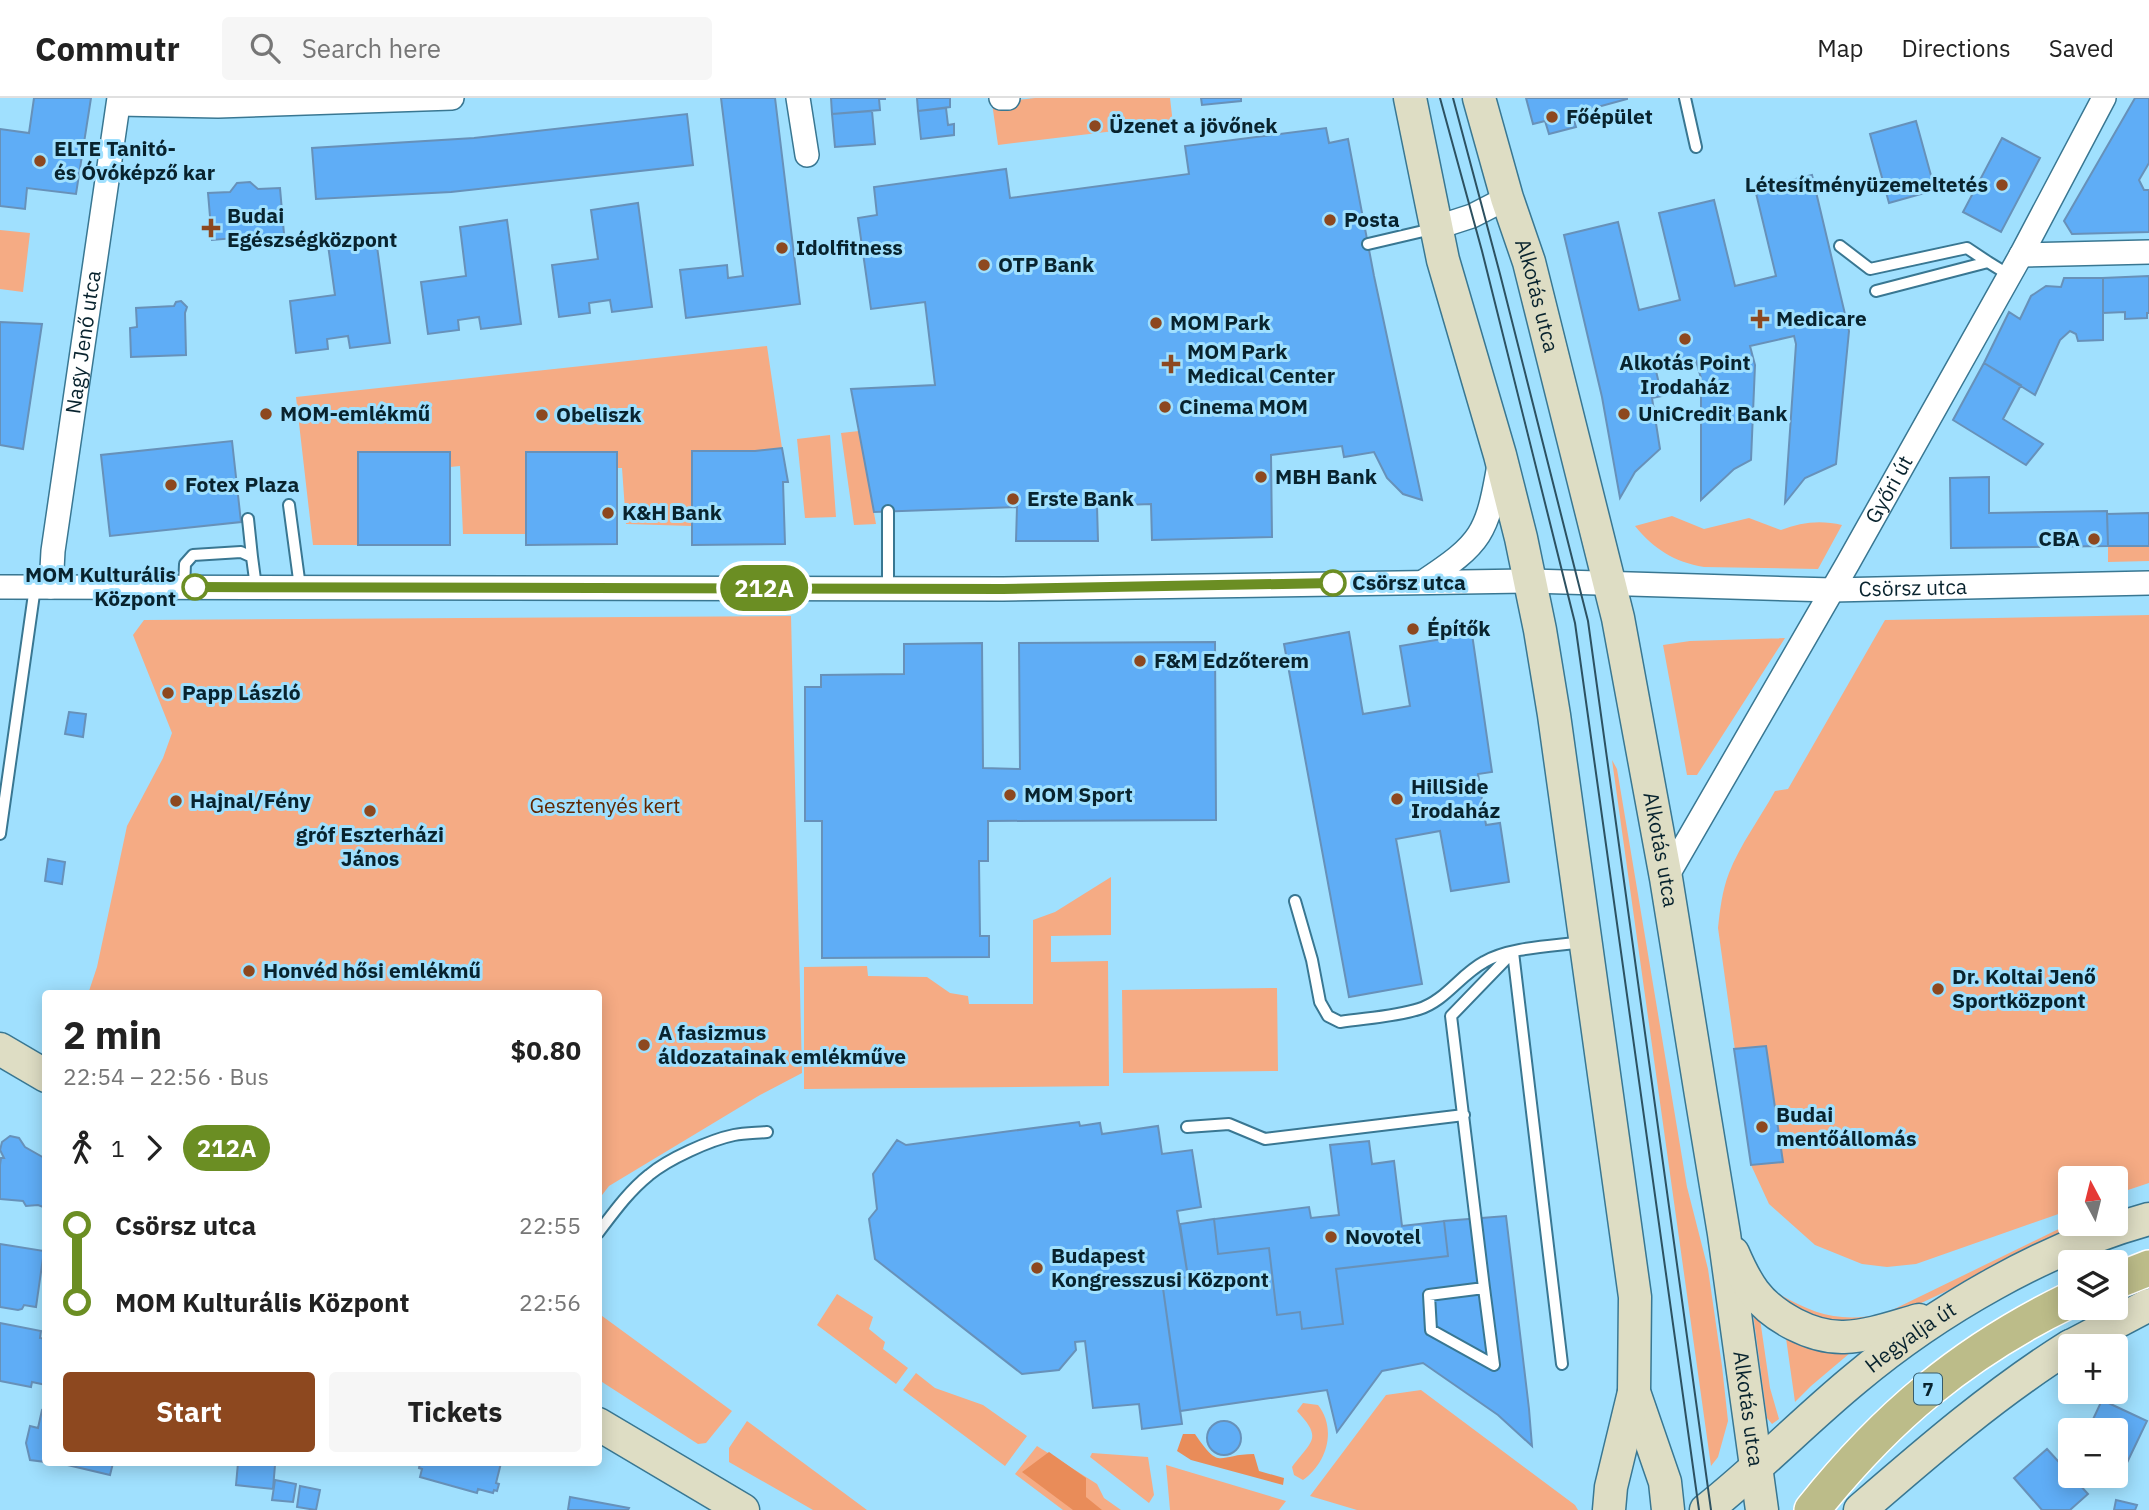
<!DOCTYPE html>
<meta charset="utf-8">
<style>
body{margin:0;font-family:"IBM Plex Sans",sans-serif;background:#f6f6f6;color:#222;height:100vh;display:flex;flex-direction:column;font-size:26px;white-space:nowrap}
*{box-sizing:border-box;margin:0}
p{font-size:23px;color:#767676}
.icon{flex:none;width:38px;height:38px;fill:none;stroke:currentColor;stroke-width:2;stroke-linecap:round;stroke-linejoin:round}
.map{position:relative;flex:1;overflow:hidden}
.panel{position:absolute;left:42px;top:892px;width:560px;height:476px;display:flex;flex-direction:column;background:#fff;border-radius:7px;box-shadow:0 4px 18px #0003}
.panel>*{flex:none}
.badge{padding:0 14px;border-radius:23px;font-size:24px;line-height:46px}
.needle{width:46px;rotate:353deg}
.fabs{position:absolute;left:2058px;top:1068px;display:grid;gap:14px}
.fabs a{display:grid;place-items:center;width:70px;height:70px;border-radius:7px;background:#fff;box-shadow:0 4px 18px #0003;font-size:35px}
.map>.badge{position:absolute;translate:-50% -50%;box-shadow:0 0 0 4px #fff}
.legs{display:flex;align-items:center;gap:10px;height:77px;padding:0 21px;font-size:23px}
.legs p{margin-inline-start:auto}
.headline{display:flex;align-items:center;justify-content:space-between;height:119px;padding:0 21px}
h1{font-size:38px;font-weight:700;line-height:52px}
.button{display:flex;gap:14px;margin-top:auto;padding:14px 21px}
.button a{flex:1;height:80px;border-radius:7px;background:#8d481f;color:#fff;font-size:28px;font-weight:700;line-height:80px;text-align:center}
.button a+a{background:#f6f6f6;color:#222}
ul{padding:0 21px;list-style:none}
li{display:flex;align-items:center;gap:24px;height:77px;font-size:26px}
li i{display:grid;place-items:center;width:10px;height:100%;margin:0 9px;background:currentColor}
li i::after{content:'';width:18px;height:18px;margin:-9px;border:5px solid;border-radius:50%;background:#fff}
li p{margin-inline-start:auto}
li:first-child i{background:linear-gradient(#0000 50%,currentColor 0)}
li:last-child i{background:linear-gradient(currentColor 50%,#0000 0)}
header{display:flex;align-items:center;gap:42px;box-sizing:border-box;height:98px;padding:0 35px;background:#fff;border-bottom:2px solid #e0e0e0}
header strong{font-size:33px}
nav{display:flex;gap:38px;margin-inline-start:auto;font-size:24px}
.search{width:490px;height:63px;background:#f6f6f6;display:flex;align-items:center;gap:18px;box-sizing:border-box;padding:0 24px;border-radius:7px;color:#767676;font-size:26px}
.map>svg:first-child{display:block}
</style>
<header>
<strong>Commutr</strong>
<div class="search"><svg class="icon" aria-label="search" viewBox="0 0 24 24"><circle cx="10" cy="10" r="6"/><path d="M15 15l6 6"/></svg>Search here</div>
<nav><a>Map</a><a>Directions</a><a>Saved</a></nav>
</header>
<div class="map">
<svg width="2149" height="1412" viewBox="0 0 2149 1412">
<rect width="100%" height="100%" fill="#a0e0fe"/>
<path fill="#f5ab84" d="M1035 0H1170L1173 26 998 47 992 5Z
M0 132 30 135 23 194 0 191Z
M767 248 782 350 755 353H692V428L626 426 622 370H617L616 354H526V436H463L460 368 450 369V354H359L358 447H313L296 299Z
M859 333 876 426 854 427 841 335Z
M830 337 836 419 805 420 797 341Z
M1672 418 1704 431 1749 420 1781 432C1801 424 1821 422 1842 427L1818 471 1704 469C1674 464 1654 451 1635 428Z
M2108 448H2149V463L2108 464Z
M2149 517V1085L2116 1096V1080H2070V1112L1916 1166 1887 1169 1862 1166 1815 1147 1769 1106 1751 1067 1718 830C1720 812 1722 793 1729 775 1740 747 1760 720 1775 693L1788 691 1885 522Z
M791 518 802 975 760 997 609 1088 599 1101 598 896H88L97 869 127 728 163 660 172 635 133 537 144 522Z
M1785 540 1697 677H1687L1663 547 1690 543Z
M1612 662 1617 671 1687 1089 1708 1171 1722 1268 1728 1323 1718 1359 1711 1368Z
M1111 779V837L1051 838V864L1108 863 1109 988 804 991V869L867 868 868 878 927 879 950 895 968 898 969 906H1033V822L1055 814Z
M1277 890 1278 973 1123 975 1122 892Z
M2071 1125H2091L1883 1223 1828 1226 1780 1206 1779 1196C1817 1218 1841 1224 1884 1216Z
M837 1196 873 1219 869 1231 885 1244 883 1251 908 1270 896 1286 817 1227Z
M1752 1208 1759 1214 1770 1290 1779 1321 1772 1326 1767 1320Z
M598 1215 732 1313 706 1345 698 1346 599 1282Z
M1785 1233 1850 1252V1255L1811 1288 1795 1304Z
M916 1275 935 1290 983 1307 1027 1338 1005 1368 903 1292Z
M1421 1292 1575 1407 1578 1412H1357L1310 1398 1386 1297Z
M1303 1305 1318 1307C1337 1331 1327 1365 1303 1382L1294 1377 1292 1369C1312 1342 1323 1341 1297 1313Z
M747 1323 867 1412H813L729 1364V1350Z
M1037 1348 1097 1386 1104 1400 1121 1412H1063L1015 1376Z
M1092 1355 1148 1359 1154 1397 1149 1405 1090 1359Z
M1166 1367 1286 1403 1279 1412H1170Z"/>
<path fill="#e98c59" d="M1183 1336H1195C1221 1374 1217 1356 1254 1356L1259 1373 1284 1380 1283 1387 1191 1362 1177 1353Z
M1049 1354 1086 1380V1399L1102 1412H1073L1022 1374Z"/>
<path fill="#5fadf6" stroke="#6791b9" stroke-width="2" d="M34 0H91L76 96 27 90 25 111 0 108V31L29 35Z
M721 0H775L800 206 686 220 680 172 727 167 728 180 743 178Z
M831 0H885V1H879L880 12 832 16Z
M917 0H950V9L918 13Z
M1201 0H1241V3L1202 7Z
M1526 0H1627V1L1572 16 1576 29 1549 36 1545 23 1533 26Z
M2135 0H2149V65L2139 82 2144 92H2149V134L2072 136 2064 123Z
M946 10 948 27 954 26V37L921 41 918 13Z
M872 13 875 46 835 49 832 16Z
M687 16 693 67 451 94 316 101 312 50 474 40Z
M1916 23 1935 92 1889 105 1870 36Z
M1326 30 1329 45 1348 41 1374 178 1422 402 1403 396 1387 380 1374 354 1344 359 1342 348 1271 357 1272 439 1152 442 1151 406 1097 408 1098 443H1016L1017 409 874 414 851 291 935 287 925 204 871 211 858 120 877 117 874 89 1006 71 1010 100 1189 76 1185 48Z
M2002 40 2040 60 2001 134 1963 114Z
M1812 77 1849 233 1836 366 1805 380 1785 405 1796 246 1794 238 1750 248 1755 267 1751 362 1734 371 1701 402V280L1696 263 1656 273 1662 298 1652 300 1660 351 1635 374 1620 400 1602 299 1564 137 1618 124 1639 212 1680 202 1659 115 1714 102 1735 188 1776 178 1755 91Z
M250 84 258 91 280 90 284 136 212 142 208 95 230 94 237 85Z
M638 105 652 209 612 214 610 202 589 205 590 215 559 219 552 167 598 161 591 112Z
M507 122 521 226 481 231 479 219 458 222 459 232 428 236 421 184 466 178 460 129Z
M376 141 390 245 350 250 348 238 327 241 328 251 296 255 290 203 335 197 328 147Z
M2149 178V215H2147V220L2125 221V214L2103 215V180Z
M2064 180H2103V242L2078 243 2076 236 2070 233 2060 242 2035 297 1984 265 2009 214 2020 221 2031 198 2046 188 2061 189Z
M181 203 187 209 185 215 186 257 131 259 130 230 137 229 136 210 174 208 176 204Z
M0 224 42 226 23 351 0 347Z
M1984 265 2021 287 2003 321 2043 346 2026 367 1953 322Z
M232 343 241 424 110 438 101 357Z
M782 350 788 384H783L785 446 692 447V353H755Z
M358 354H450V447H358Z
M526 354H617V446L526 447Z
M1989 379V415L2107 413 2108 448 1951 450 1950 380Z
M2149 415V448H2108L2107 416Z
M1349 534 1363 616 1410 608 1400 548 1472 536 1492 674 1478 676 1486 727 1500 725 1509 784 1451 793 1440 733 1396 741 1422 886 1349 899 1284 546Z
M1215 544 1216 722 988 723V763H979L980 838H989V859L822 860V723H805V589H821V577L904 576V546L982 545 983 670 1020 671 1019 545Z
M69 614 86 616 83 639 65 636Z
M48 761 65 764 62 786 45 783Z
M1766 948 1783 1064 1751 1067 1734 951Z
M1079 1024 1080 1028 1100 1025 1102 1036 1158 1028 1162 1056 1192 1052 1201 1109 1177 1113 1188 1179 1162 1183 1182 1326 1142 1331 1139 1306 1093 1310 1085 1243 1075 1244 1076 1252 1059 1272 1022 1276 875 1161 869 1121 877 1111 873 1076 897 1042 906 1047Z
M10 1038 19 1040 25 1049 46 1061V1110L38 1107 26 1108 23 1103 0 1101V1067L1 1060H4L0 1052 2 1044Z
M1369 1043 1372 1066 1394 1063 1402 1128 1444 1123 1448 1158 1336 1171 1343 1226 1302 1231 1300 1214 1277 1217 1269 1150 1218 1156 1214 1121 1309 1109 1311 1120 1339 1117 1330 1047Z
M1506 1118 1529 1311 1532 1348 1498 1317 1423 1265 1382 1273 1337 1334 1327 1292 1180 1313 1162 1183 1188 1179 1180 1126 1214 1121 1218 1156 1269 1150 1277 1217 1300 1214 1302 1231 1343 1226 1336 1171 1448 1158 1444 1123Z
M0 1146 44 1153 36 1209 24 1207 22 1211 18 1212 0 1209Z
M0 1225 41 1233 40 1240 46 1241V1287L32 1284 31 1289 0 1283Z
M2102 1302 2147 1323 2123 1373 2116 1369V1332H2088Z
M42 1312 46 1313V1364L30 1362 26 1345 30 1328 38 1330Z
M1207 1340a17 17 0 1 1 34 0a17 17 0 1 1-34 0Z
M2047 1351 2088 1396 2070 1412H2042L2014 1380Z
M59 1365H113L110 1377Z
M238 1365 275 1367 273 1391 236 1387Z
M420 1365H501L496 1385 499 1386 497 1393 494 1392 493 1395 478 1391 477 1395 420 1379 422 1371 419 1370Z
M275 1382 296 1386 293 1404 272 1402Z
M300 1388 320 1392 316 1412 297 1409Z
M570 1399 629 1410 628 1412H568Z
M2116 1402 2137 1407 2135 1412H2114Z"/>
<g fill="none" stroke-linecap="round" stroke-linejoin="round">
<g stroke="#397792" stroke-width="14">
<path id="lane" d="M1685 0 1696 49
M1368 146 1432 131
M1840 148 1870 171 1967 150 1988 164
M1876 193 1988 164 2009 177
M289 407 300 489
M888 413V491
M248 421 252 459
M184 489 185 466 193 457 241 454 252 459 256 489
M0 736 35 489
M1295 803 1312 862 1320 904 1328 918 1340 924C1365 920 1394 919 1419 911 1445 903 1460 877 1484 864 1509 849 1554 848 1583 844
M1513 854 1562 1266
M1187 1029 1229 1026 1265 1041 1464 1017
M598 1135C614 1114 629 1093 649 1077 668 1061 710 1042 734 1037 744 1035 756 1035 767 1034
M1484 1190 1451 918 1511 856
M1484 1190 1494 1267 1431 1232 1429 1197Z"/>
</g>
<g stroke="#397792" stroke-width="26">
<g id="street">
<path d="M798 0 807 57"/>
<path d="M1001 0H1008"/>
<path d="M119 6 218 8 452 0"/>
<path d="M1435 130 1472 118 1507 100"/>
<path d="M2021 157 2149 154"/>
<path d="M1423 484C1482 445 1487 436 1499 367"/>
<path id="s1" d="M0 489 1003 491 1531 483 1832 492 2149 485"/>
<path id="s2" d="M51 489 53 453 119 0"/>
<path id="s3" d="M1666 780 1848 465 2021 157 2104 0"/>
</g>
</g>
<g stroke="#397792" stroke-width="35">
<g id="secondary">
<path d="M1410 0 1443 162 1500 357 1521 440 1540 532 1554 617 1635 1199 1634 1294 1665 1384 1668 1412"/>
<path id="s4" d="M1479 0 1507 100 1529 164 1618 520 1666 780 1701 997 1724 1136 1762 1412"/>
<path d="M0 951 46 978"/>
<path d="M1733 1155C1739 1169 1745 1182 1754 1194 1773 1219 1812 1240 1844 1239 1870 1238 1894 1229 1919 1222"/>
<path d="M2071 1248 2149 1207"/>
<path d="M598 1326 743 1412"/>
<path d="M1609 1412 1611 1389 1634 1294"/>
<path id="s5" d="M1706 1412C1758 1371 1804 1323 1855 1281 1936 1213 2046 1149 2149 1121"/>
<path d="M1860 1412C1927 1354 1995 1295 2070 1248"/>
</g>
</g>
<g stroke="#fff" stroke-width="38">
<path id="primary" d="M2116 1183 2149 1170
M1812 1412C1886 1319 1963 1254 2070 1202"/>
</g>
<use href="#lane" stroke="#fff" stroke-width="10"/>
<use href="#street" stroke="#fff" stroke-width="23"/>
<use href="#secondary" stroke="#deddc4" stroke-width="32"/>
<use href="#primary" stroke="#bcbc89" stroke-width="35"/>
<path stroke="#2d5161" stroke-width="2" d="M1440 0 1482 153 1575 525 1699 1412
M1453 0 1500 176 1588 523 1711 1412"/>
</g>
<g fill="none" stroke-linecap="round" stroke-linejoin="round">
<g stroke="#fff" stroke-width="16">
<path id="line-1" d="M195 489 1003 491 1333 485"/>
</g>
<use href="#line-1" stroke="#6b8e23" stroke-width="10"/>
</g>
<g fill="#8d481f" stroke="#a0e0fe" stroke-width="2.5">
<circle cx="1552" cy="19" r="7"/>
<circle cx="1095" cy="28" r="7"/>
<circle cx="40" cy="63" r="7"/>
<circle cx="2002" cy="87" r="7"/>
<circle cx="1330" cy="122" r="7"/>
<path d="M207.5 119.5h7v7h7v7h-7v7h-7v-7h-7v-7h7z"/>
<circle cx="782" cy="150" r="7"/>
<circle cx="984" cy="167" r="7"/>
<path d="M1756.5 210.5h7v7h7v7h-7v7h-7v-7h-7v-7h7z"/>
<circle cx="1156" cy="225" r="7"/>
<circle cx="1685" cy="241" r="7"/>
<path d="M1167.5 255.5h7v7h7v7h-7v7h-7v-7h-7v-7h7z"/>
<circle cx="1165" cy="309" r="7"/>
<circle cx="266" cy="316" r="7"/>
<circle cx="1624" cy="316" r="7"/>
<circle cx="542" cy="317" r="7"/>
<circle cx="1261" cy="379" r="7"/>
<circle cx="171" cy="387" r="7"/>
<circle cx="1013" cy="401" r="7"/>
<circle cx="608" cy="415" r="7"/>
<circle cx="2094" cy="441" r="7"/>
<circle cx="1413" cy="531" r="7"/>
<circle cx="1140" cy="563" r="7"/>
<circle cx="168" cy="595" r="7"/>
<circle cx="1010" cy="697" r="7"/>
<circle cx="1397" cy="701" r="7"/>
<circle cx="176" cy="703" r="7"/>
<circle cx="370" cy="713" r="7"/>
<circle cx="249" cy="873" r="7"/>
<circle cx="1938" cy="891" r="7"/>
<circle cx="644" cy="947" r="7"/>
<circle cx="1762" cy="1029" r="7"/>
<circle cx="1331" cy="1139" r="7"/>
<circle cx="1037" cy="1170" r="7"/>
</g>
<g fill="#fff" stroke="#6b8e23" stroke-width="3.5">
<circle cx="1333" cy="485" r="12"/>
<circle cx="195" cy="489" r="12"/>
</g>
<g text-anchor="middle" stroke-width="6" stroke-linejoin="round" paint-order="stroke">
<rect fill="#a0e0fe" stroke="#365c6c" stroke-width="2" x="1914" y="1275.5" width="28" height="31" rx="5"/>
<g font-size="19" font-weight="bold" fill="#08232e">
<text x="1928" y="1298">7</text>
</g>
<g font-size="21" font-weight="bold" fill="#08232e" stroke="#a0e0fe" text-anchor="start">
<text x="1566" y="26">Főépület</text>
<text x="1109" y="35">Üzenet a jövőnek</text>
<text x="54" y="58">ELTE Tanitó-<tspan x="54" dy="24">és Óvóképző kar</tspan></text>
<text x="1988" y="94" text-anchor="end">Létesítményüzemeltetés</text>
<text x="227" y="125">Budai<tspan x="227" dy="24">Egészségközpont</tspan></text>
<text x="1344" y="129">Posta</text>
<text x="796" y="157">Idolfitness</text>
<text x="998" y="174">OTP Bank</text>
<text x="1776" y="228">Medicare</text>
<text x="1170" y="232">MOM Park</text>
<text x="1187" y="261">MOM Park<tspan x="1187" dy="24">Medical Center</tspan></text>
<text x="1685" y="272" text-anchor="middle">Alkotás Point<tspan x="1685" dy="24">Irodaház</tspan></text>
<text x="1179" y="316">Cinema MOM</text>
<text x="280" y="323">MOM-emlékmű</text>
<text x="1638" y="323">UniCredit Bank</text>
<text x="556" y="324">Obeliszk</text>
<text x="1275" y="386">MBH Bank</text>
<text x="185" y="394">Fotex Plaza</text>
<text x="1027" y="408">Erste Bank</text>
<text x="622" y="422">K&amp;H Bank</text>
<text x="2080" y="448" text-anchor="end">CBA</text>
<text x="1427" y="538">Építők</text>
<text x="1154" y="570">F&amp;M Edzőterem</text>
<text x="182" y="602">Papp László</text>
<text x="1411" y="696">HillSide<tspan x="1411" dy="24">Irodaház</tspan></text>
<text x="1024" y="704">MOM Sport</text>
<text x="190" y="710">Hajnal/Fény</text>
<text x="370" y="744" text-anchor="middle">gróf Eszterházi<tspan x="370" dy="24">János</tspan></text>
<text x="263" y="880">Honvéd hősi emlékmű</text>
<text x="1952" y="886">Dr. Koltai Jenő<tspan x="1952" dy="24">Sportközpont</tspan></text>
<text x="658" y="942">A fasizmus<tspan x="658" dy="24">áldozatainak emlékműve</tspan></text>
<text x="1776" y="1024">Budai<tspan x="1776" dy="24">mentőállomás</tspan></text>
<text x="1345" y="1146">Novotel</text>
<text x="1051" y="1165">Budapest<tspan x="1051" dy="24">Kongresszusi Központ</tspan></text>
</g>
<g font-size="21" fill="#08232e" stroke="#a0e0fe">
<text dy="7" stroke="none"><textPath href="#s4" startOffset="206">Alkotás utca</textPath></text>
<text dy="7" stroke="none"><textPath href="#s2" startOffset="247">Nagy Jenő utca</textPath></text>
<text dy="7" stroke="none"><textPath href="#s3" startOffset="448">Győri út</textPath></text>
<text dy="7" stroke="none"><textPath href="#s1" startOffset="1913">Csörsz utca</textPath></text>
<text dy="7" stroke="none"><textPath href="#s4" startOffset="774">Alkotás utca</textPath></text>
<text dy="7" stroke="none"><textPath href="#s5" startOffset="268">Hegyalja út</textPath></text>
<text dy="7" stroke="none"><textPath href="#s4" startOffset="1340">Alkotás utca</textPath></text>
</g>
<g font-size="21" font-weight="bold" fill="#08232e" stroke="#a0e0fe" text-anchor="end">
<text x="176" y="484">MOM Kulturális<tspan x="176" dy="24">Központ</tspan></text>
<text x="1352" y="492" text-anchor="start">Csörsz utca</text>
</g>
<g font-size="21" fill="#602600" stroke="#a0e0fe">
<text x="605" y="715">Gesztenyés kert</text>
</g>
</g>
</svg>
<div class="fabs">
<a><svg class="needle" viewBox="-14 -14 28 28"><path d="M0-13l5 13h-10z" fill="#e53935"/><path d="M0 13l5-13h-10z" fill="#767676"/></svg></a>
<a><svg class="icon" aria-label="layers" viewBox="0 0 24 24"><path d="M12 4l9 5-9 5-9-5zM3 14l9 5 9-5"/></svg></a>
<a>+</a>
<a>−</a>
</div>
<b class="badge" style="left:764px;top:490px;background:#6b8e23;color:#fff">212A</b>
<section class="panel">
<div class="headline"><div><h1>2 min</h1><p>22:54 – 22:56 · Bus</p></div><b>$0.80</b></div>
<div class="legs"><svg class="icon" aria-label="walk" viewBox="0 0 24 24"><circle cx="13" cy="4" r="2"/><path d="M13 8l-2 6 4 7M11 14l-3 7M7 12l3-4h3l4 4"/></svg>1<svg class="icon" aria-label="forward" viewBox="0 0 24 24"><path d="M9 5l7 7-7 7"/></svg><b class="badge" style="background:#6b8e23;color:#fff">212A</b></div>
<ul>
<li><i style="color:#6b8e23"></i><b>Csörsz utca</b><p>22:55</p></li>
<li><i style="color:#6b8e23"></i><b>MOM Kulturális Központ</b><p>22:56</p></li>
</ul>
<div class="button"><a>Start</a><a>Tickets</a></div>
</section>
</div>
